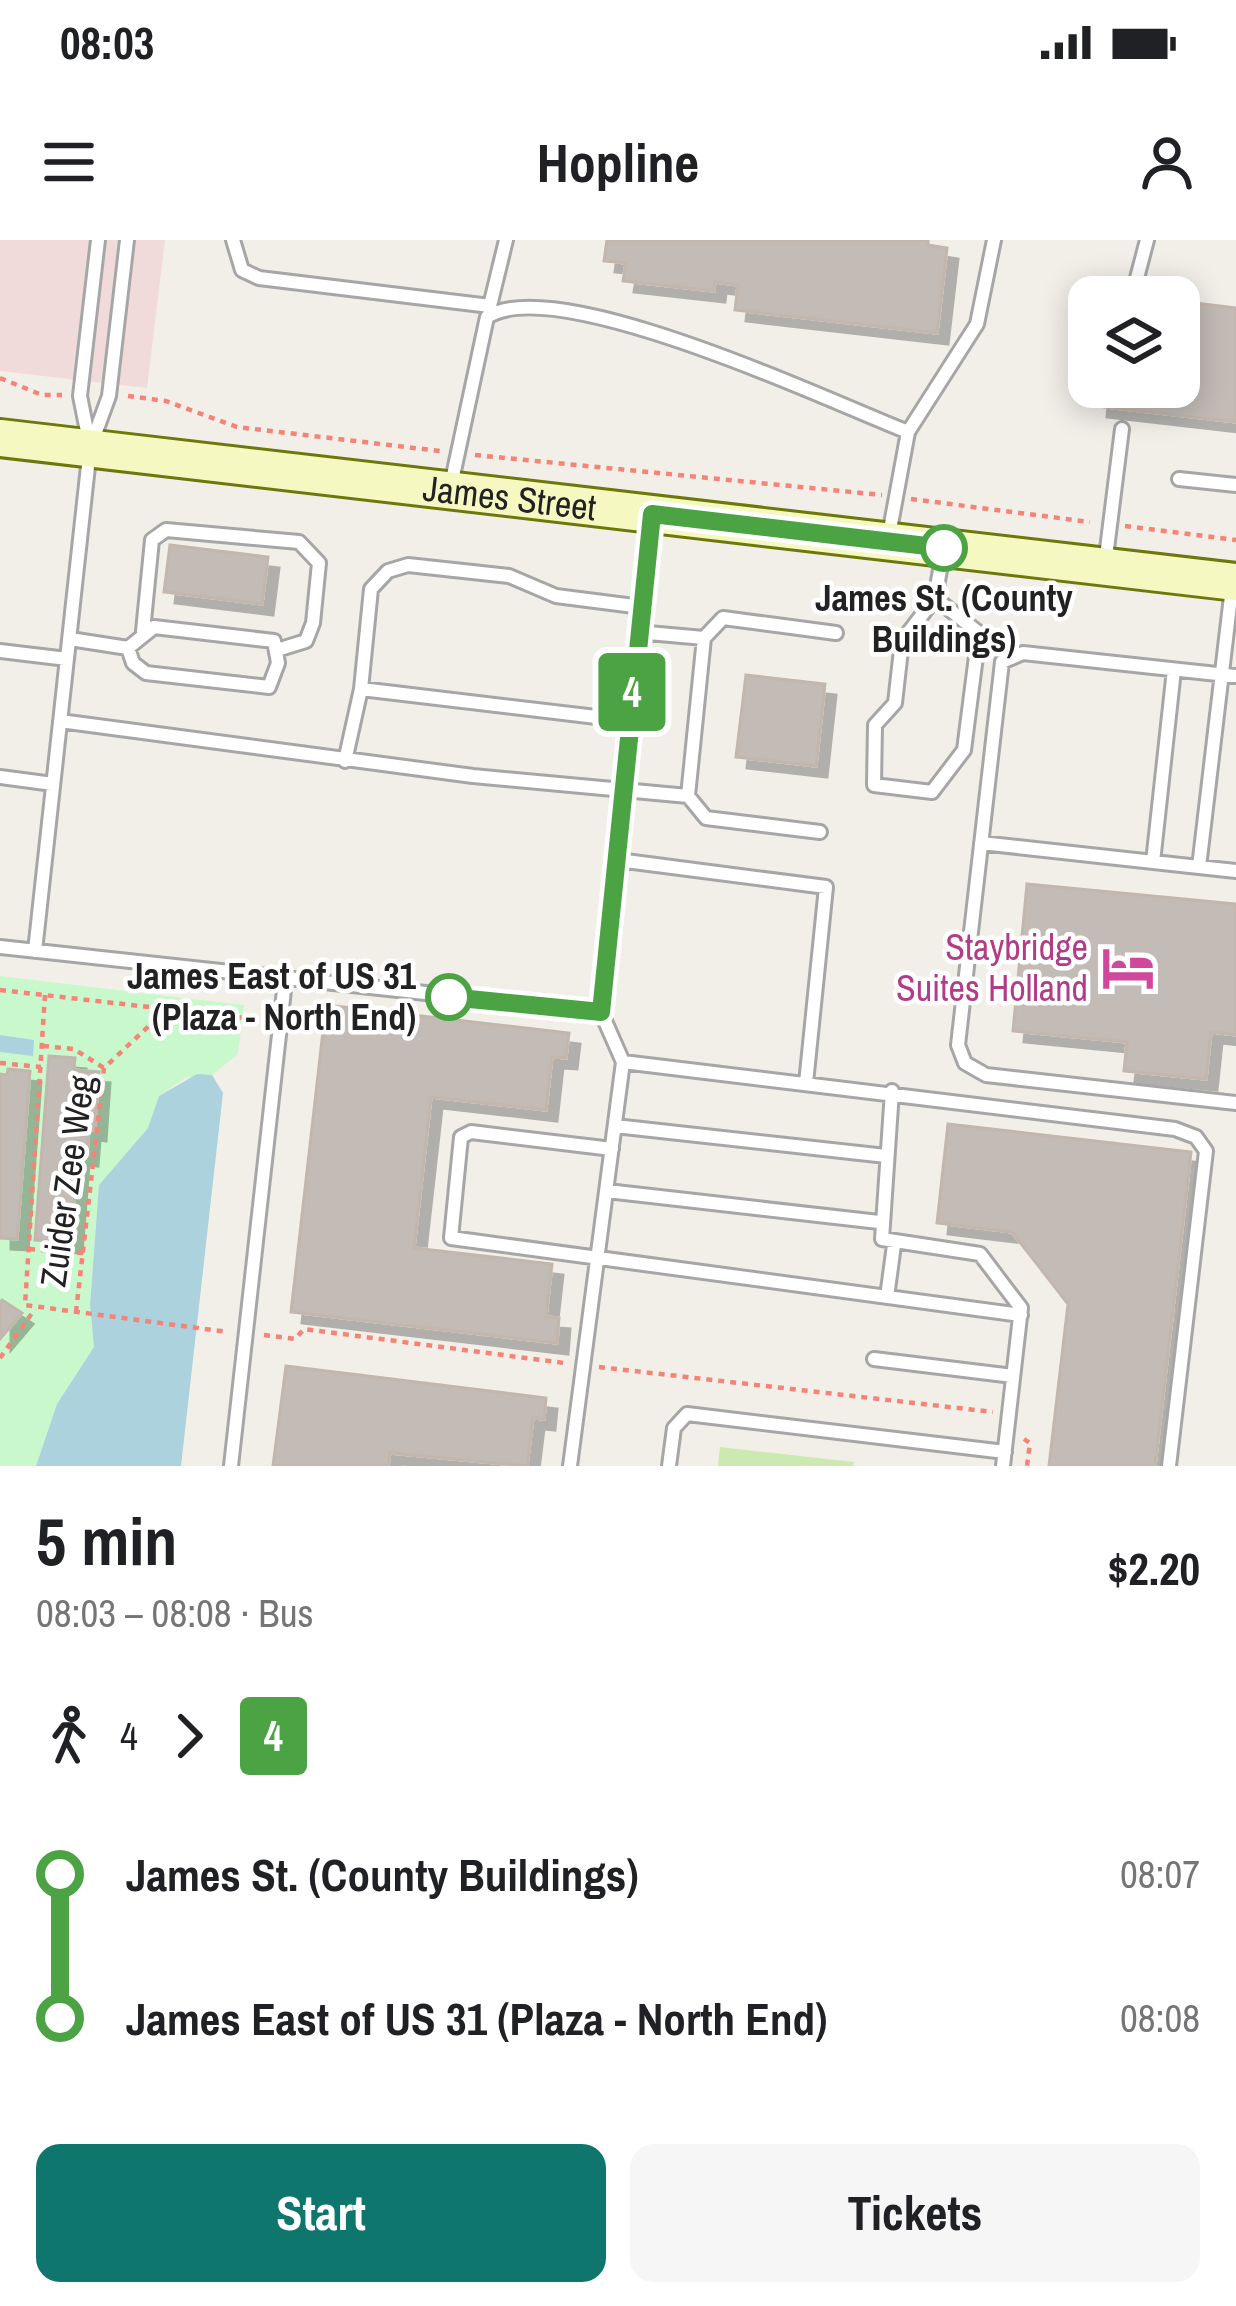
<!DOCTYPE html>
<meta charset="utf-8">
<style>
body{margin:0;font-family:"Archivo Narrow",sans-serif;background:#f6f6f6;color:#202124;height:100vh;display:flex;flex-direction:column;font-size:45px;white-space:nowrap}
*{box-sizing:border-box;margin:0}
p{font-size:39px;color:#757577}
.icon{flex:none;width:66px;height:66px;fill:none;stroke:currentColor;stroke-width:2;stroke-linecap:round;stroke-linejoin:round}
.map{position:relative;height:1226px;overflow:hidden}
.side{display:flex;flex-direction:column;background:#fff;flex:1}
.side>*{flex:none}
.badge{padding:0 24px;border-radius:9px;font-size:42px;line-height:78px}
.controls{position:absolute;left:1068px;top:36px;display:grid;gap:24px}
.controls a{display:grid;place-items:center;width:132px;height:132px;border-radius:24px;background:#fff;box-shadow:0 6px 30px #0003;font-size:60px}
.map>.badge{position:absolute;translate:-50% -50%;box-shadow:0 0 0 6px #fff}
.legs{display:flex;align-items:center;gap:18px;height:132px;padding:0 36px;font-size:39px}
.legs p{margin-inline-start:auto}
.summary{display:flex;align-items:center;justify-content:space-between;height:204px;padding:0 36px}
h1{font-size:66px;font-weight:700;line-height:90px}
.action{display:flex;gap:24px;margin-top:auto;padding:24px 36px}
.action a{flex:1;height:138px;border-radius:24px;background:#0f766e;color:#fff;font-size:48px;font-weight:700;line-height:138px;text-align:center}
.action a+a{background:#f6f6f6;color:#202124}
ul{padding:0 36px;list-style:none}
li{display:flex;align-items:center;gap:42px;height:144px;font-size:45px}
li i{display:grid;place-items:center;width:18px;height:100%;margin:0 15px;background:currentColor}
li i::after{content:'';width:30px;height:30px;margin:-15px;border:9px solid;border-radius:50%;background:#fff}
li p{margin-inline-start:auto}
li:first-child i{background:linear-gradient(#0000 50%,currentColor 0)}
li:last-child i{background:linear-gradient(currentColor 50%,#0000 0)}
.status{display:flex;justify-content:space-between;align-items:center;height:84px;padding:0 60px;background:#fff;direction:ltr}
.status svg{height:33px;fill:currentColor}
header{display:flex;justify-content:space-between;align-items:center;height:156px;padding:0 36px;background:#fff;font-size:54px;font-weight:700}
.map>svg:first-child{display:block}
</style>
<div class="status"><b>08:03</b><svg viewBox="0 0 49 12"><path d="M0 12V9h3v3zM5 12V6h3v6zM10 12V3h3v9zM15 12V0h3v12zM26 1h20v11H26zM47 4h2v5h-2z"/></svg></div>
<header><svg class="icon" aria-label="menu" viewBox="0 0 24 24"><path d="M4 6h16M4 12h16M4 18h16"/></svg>Hopline<svg class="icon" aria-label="person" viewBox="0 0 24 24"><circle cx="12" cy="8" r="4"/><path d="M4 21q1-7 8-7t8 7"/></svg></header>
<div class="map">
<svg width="1236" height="1226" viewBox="0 0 1236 1226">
<defs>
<filter id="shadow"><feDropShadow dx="11" dy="11" stdDeviation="0" flood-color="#0004"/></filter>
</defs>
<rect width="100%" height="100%" fill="#f2efe9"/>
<path fill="#f1dbda" d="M0 0H165L147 148 0 131Z"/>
<path fill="#cde9b2" d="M720 1207 854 1222 853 1226H718Z"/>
<path fill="#caf8cd" d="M0 736 244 765 238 814 212 835 185 838 159 856 148 888 99 945 90 1065 94 1107 57 1164 36 1226H0Z"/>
<path fill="#acd2dd" d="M0 795 34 800 33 816 0 812Z
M197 834 212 835 223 853 181 1226H36L57 1164 94 1107 90 1065 99 945 148 888 159 856Z"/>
<path fill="#c2bbb6" stroke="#c3b6ac" stroke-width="3" filter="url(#shadow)" d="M607 0H928V5L947 8 937 93 735 70 738 45 715 42 714 51 623 41 626 23 604 21Z
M1179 61 1236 68V182L1096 166 1098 147H1179Z
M170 305 268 317 262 364 164 352Z
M746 435 825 444 816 526 736 517Z
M1027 644 1236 664V795L1211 792 1206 839 1124 831 1127 802 1013 791Z
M326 765 569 793 566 818 552 817 546 870 431 857 414 1008 552 1024 546 1077 559 1078 557 1103 291 1072Z
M49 816 75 818 74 830 99 832 95 890 89 889 87 915 78 914 71 1002 35 1000Z
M8 829 30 831 17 999 0 998V834L7 835Z
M948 884 1191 912 1155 1226H1049L1068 1064 1012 992 937 983Z
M2 1060 22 1073 0 1099V1063Z
M286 1126 546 1158 544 1179 533 1178 527 1226 390 1213 388 1226H273Z"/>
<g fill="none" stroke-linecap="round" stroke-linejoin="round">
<g stroke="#a6a6a6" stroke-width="18">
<path id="lane" d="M233 0 242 30 259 38 490 66
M1137 38 1147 0
M489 70 506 0
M89 201 80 156 98 0
M1179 239 1236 245
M451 245 487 77C556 32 829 161 908 192
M889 295 908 192 977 84 994 0
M1105 325 1122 189
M935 358 979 393 964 510 932 552 874 545 875 485 895 463 902 401 935 358 943 313
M154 387 274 401 278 423 269 447 146 433 133 423 128 408Z
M143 391 152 300 166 290 299 302 319 323 313 383 306 401 277 410
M637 392 704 398 723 378 836 393
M70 399 128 408
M0 411 67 419
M1236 436 1023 413 1002 422 958 805 965 823 986 835 1236 863
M361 449 630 481
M60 481 473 536 688 556 704 398
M345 521 361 449 371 349 388 331 408 325 509 336 556 356 642 367
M0 537 53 544
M688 556 706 578 820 592
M981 603 1199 627 1232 348
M618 620 826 647 806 843
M1153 622 1174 430
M1199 627 1236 631
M0 707 601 772 652 275
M35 711 90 208 109 156 127 0
M601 772 623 822 1175 889 1196 897 1206 911 1169 1226
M892 851 882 999 980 1014 1021 1068 1003 1226
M615 886 886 916
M612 909 471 892 461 897 451 998 1021 1075
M607 951 879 982
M887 1057 894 1005
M874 1119 1013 1136
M231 1226 285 741
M570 1226 623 822
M669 1226 674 1188 687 1174 1005 1212"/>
</g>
<g stroke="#6d780a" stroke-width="42">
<g id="secondary">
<path id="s1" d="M0 198 1236 342"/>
</g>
</g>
<path stroke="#f58377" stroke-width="4.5" stroke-dasharray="6 6" stroke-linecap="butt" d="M0 138 42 155H62
M128 156 166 161 237 187 440 211
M475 215 882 255
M911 259 1090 282
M1125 286 1236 300
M0 750 263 780
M45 755 25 1065 228 1092
M43 806 74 809 104 828
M0 823 41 827
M29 1009 83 1013
M76 1072 104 828 167 769
M264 1095 295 1099 304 1089 564 1123
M0 1118 35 1069
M599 1127 993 1172
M1024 1199 1030 1203 1027 1226"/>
<use href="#lane" stroke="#fff" stroke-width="12"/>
<use href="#secondary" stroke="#f5f8c1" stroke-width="36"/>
</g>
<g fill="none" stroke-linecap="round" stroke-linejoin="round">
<g stroke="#fff" stroke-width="27">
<path id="line-1" d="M449 757 601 772 652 274 944 308"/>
</g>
<use href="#line-1" stroke="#4ca344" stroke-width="18"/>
</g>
<defs>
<g id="hotel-bare" transform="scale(4.14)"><path d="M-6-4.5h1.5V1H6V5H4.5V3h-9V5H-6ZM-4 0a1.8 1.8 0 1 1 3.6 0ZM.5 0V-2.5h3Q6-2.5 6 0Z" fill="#d1479c" stroke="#fff" stroke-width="2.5" paint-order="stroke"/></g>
</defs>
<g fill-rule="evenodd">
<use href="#hotel-bare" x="1128" y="728"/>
</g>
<g fill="#fff" stroke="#4ca344" stroke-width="6">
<circle cx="944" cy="308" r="21"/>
<circle cx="449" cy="757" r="21"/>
</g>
<g text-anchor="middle" stroke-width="9" stroke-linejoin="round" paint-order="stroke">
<g font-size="36" fill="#222" stroke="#fff">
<text dy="13" stroke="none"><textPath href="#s1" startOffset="513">James Street</textPath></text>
<text transform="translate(67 941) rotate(-82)" y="13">Zuider Zee Weg</text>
</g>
<g font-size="36" font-weight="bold" fill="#222" stroke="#fff">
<text x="944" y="371">James St. (County<tspan x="944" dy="41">Buildings)</tspan></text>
<text x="416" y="749" text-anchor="end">James East of US 31<tspan x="416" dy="41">(Plaza - North End)</tspan></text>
</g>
<g font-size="36" fill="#b23c85" stroke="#fff" text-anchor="end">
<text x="1088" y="720">Staybridge<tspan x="1088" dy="41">Suites Holland</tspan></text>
</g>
</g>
</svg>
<div class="controls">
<a><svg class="icon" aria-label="layers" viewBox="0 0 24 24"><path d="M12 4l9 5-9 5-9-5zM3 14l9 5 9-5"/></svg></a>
</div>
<b class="badge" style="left:632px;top:452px;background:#4ca344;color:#fff">4</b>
</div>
<section class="side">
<div class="summary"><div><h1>5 min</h1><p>08:03 – 08:08 · Bus</p></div><b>$2.20</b></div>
<div class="legs"><svg class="icon" aria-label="walk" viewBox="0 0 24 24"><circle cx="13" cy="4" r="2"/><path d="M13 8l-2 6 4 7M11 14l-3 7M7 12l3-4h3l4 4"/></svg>4<svg class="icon" aria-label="forward" viewBox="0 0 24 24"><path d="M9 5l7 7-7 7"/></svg><b class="badge" style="background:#4ca344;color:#fff">4</b></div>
<ul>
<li><i style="color:#4ca344"></i><b>James St. (County Buildings)</b><p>08:07</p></li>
<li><i style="color:#4ca344"></i><b>James East of US 31 (Plaza - North End)</b><p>08:08</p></li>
</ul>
<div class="action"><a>Start</a><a>Tickets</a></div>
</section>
